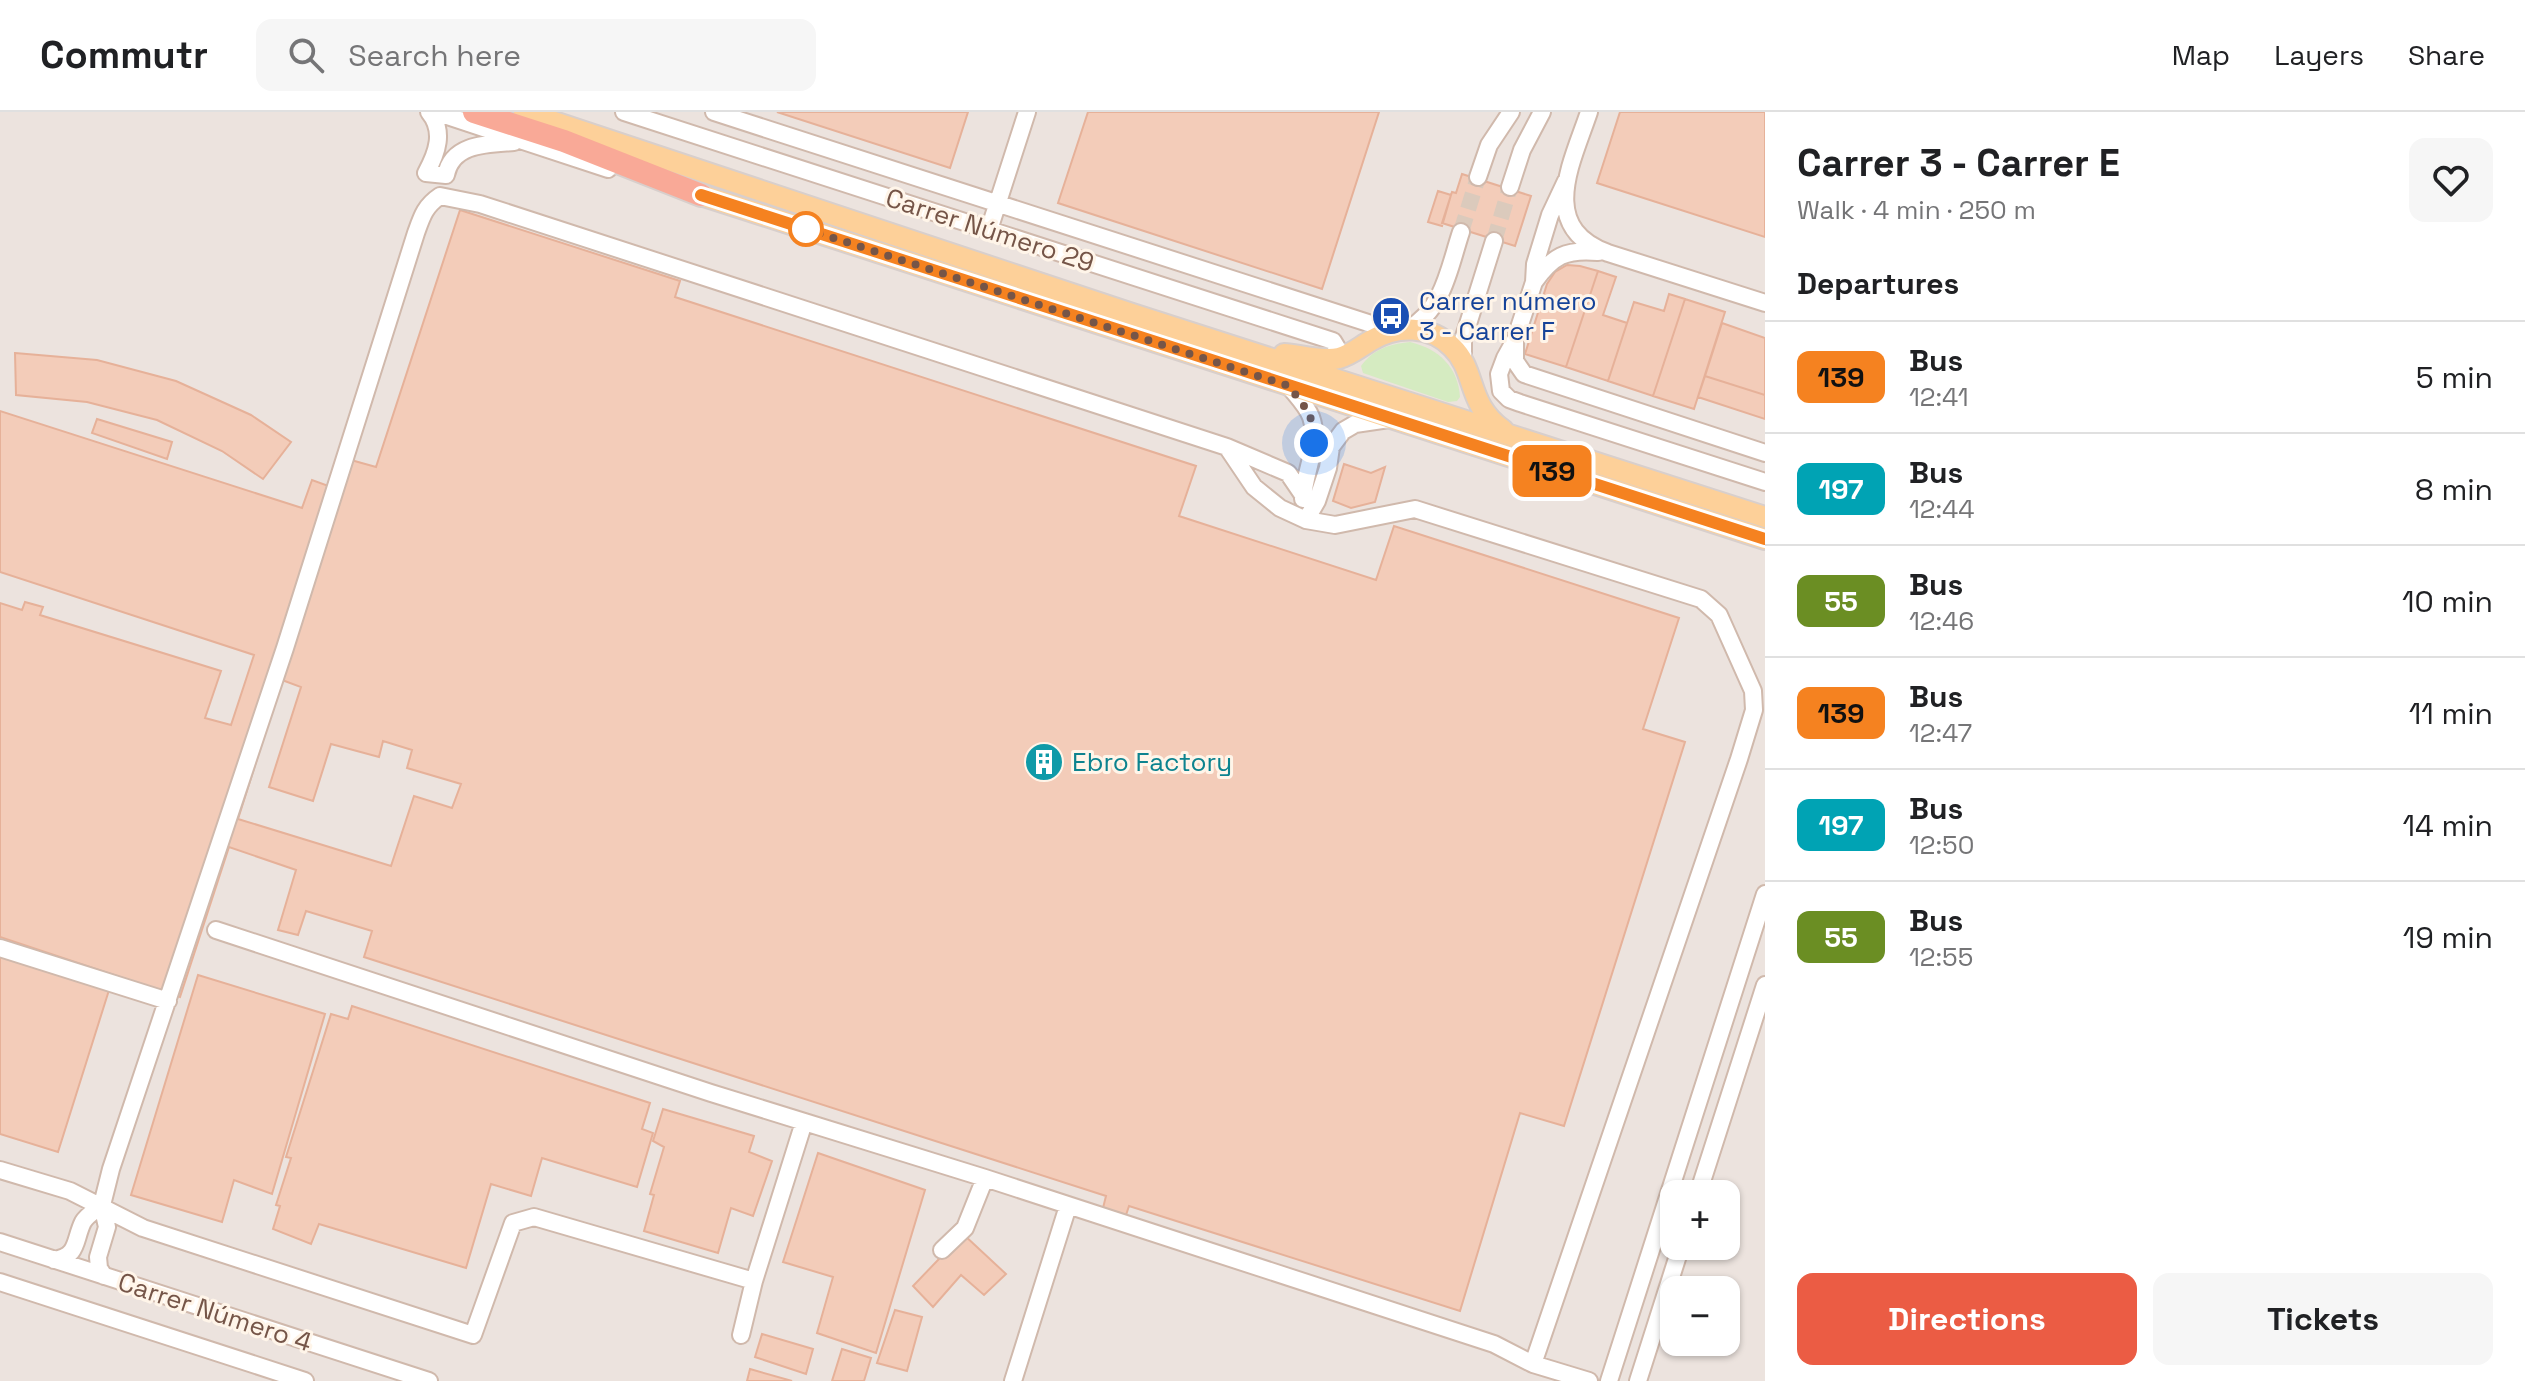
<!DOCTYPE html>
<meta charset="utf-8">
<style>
body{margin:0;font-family:"Space Grotesk",sans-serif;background:#f6f6f6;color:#202124;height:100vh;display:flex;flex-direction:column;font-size:30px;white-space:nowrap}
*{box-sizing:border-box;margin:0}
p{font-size:26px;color:#757577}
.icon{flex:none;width:44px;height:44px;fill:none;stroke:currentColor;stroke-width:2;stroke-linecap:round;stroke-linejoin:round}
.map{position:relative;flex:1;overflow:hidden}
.details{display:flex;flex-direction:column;background:#fff;width:760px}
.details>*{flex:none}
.badge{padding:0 16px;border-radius:12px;font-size:28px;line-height:52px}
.controls{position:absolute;left:1660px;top:1068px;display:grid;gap:16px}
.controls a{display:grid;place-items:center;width:80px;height:80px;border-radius:16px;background:#fff;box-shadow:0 2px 6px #0004;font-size:40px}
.you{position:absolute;width:40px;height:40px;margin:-20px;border:6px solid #fff;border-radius:50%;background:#1a73e8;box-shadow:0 0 0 12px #1a73e833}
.map>.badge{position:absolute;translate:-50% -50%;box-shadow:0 0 0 4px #fff}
h2{padding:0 32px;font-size:30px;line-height:72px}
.round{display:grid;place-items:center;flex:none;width:84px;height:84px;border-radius:16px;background:#f6f6f6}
.head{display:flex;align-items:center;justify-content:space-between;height:136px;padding:0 32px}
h1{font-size:38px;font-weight:600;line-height:60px}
.button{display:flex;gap:16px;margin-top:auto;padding:16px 32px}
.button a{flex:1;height:92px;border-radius:16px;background:#eb5c44;color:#fff;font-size:32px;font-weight:600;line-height:92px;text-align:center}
.button a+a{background:#f6f6f6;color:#202124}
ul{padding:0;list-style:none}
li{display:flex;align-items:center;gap:24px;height:112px;padding:0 32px;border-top:2px solid #e0e0e0}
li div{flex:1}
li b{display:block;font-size:30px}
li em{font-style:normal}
li .badge{min-width:88px;font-weight:700;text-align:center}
header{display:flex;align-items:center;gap:48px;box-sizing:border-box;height:112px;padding:0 40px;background:#fff;border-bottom:2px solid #e0e0e0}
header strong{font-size:38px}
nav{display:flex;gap:44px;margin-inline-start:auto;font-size:28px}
.search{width:560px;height:72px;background:#f6f6f6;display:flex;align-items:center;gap:20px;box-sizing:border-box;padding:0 28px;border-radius:16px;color:#757577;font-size:30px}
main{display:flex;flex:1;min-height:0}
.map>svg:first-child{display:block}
</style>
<header>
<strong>Commutr</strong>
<div class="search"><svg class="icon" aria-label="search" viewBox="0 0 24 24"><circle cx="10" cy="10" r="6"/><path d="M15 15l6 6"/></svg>Search here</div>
<nav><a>Map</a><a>Layers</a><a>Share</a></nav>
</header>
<main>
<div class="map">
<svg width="1765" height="1269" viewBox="0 0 1765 1269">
<rect width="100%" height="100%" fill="#fdf1e3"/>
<path fill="#ece3de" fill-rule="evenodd" d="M0 0H1765V1269H0ZM1674 1082H1726V1134H1674ZM1674 1178H1726V1230H1674Z"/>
<path fill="#d5ebc1" d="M1410 230C1439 237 1458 255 1460 285L1457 289 1448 290 1363 261 1361 254C1373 237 1390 232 1410 230Z"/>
<path fill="#f3ccb9" stroke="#e6b199" stroke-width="2" fill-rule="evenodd" d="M777 0H968L950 56Z
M1088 0H1379L1322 177 1058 91Z
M1620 0H1765V125L1597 71Z
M1462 62 1531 84 1515 134 1442 111 1452 80 1456 81Z
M1438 79 1451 83 1442 114 1428 110Z
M460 98 680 169 675 185 1196 354 1179 404 1376 468 1394 414 1679 506 1643 617 1685 630 1564 1014 1520 1001 1460 1199 1129 1094 1126 1103 1103 1096 1106 1084 364 845 372 819 306 799 298 823 278 818 296 758 229 735 180 885 0 825V491L22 498 25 490 43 495 40 503 221 559 205 606 231 613 254 543 0 460V299L302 396 312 368 342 379 351 348 376 355ZM282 568 301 575 269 675 313 689 331 632 379 645 383 629 412 638 407 656 461 672 452 696 414 684 391 754 238 707Z
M1567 153 1580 154 1598 159 1566 255 1525 242 1547 172 1555 160Z
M1598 159 1616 165 1603 203 1627 211 1608 269 1566 255Z
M1669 182 1685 187 1653 284 1608 269 1634 190 1664 199Z
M1685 187 1725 200 1694 297 1653 284Z
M1722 211 1765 226V283L1705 264Z
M15 241 97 248 176 269 251 303 291 330 263 367 222 339 157 308 87 290 16 283Z
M1705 264 1765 283V307L1698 285Z
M97 307 172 330 167 347 92 321Z
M1344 352 1371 361 1385 355 1375 390 1351 396 1333 389Z
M0 840 110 875 58 1040 0 1022Z
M198 863 325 902 272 1082 234 1068 222 1110 131 1083Z
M352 894 650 991 642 1017 653 1021 637 1075 542 1046 531 1084 491 1072 466 1156 319 1112 311 1132 273 1117 280 1094 276 1093 291 1046 286 1045 331 902 348 907Z
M663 997 754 1024 749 1040 772 1049 753 1104 731 1096 718 1141 644 1119 654 1083 650 1082 664 1035 653 1029Z
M818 1041 925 1078 876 1241 817 1221 833 1165 783 1150Z
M963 1122 1006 1162 984 1183 961 1163 933 1195 913 1174Z
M895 1198 922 1205 907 1259 877 1251Z
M762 1222 813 1237 806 1262 755 1245Z
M842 1237 871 1246 864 1269H832Z
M750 1257 792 1269H747Z"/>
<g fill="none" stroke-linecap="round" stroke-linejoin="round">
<path stroke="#dbcabc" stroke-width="16" stroke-dasharray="16 8" stroke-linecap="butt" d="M1461 120 1478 65
M1494 129 1510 75"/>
<g stroke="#d0b9ac" stroke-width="20">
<path id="minor" d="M429 0C445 19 437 41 426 61L446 63C452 31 488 32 514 30
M435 0 608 57
M624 0 1333 229 1339 239 1332 247
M714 0 1393 219
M1589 0C1572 51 1537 115 1608 141L1765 191
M1478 65 1489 33 1511 0
M1566 69 1550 103 1535 152 1534 170 1515 228 1505 246 1499 262 1501 279 1509 287 1520 291 1765 370
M1510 75 1522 38 1542 0
M989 118 1027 0
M1534 170C1553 144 1565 137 1598 140
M1408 217C1444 197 1449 156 1461 120
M1515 229V249L1524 262 1765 341
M1463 251V228L1494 129
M1289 274C1296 283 1307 294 1311 305 1321 332 1304 359 1303 387
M1227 335 1254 375 1280 396 1306 408 1335 413 1415 397 1701 487 1719 503 1753 579 1754 598 1739 647 1533 1252
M1306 408 1317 389 1328 356 1331 335 1343 319 1355 312 1389 307
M216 818 711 981 985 1066 1494 1232 1533 1252 1589 1269
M0 836 168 889
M0 1058 70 1079 143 1116 473 1223 513 1111 534 1105 754 1169
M1698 1082 1765 873
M0 1130 429 1269
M942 1138 965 1116 985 1066
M54 1148C79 1144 74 1128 83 1110 87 1103 96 1098 102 1093
M104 1164 99 1156 98 1145 107 1115 102 1093 111 1057 285 536 416 121C422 104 425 94 440 84L480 92 1227 335 1288 361 1303 383
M0 1170 305 1269
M741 1223 754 1169 804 1010
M1013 1269 1068 1094
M1609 1269 1765 782
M1638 1269 1681 1134"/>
</g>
<g stroke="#d8cfcc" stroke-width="24">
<path id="major" d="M524 0 1132 202 1765 405
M701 83 1765 427
M1284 242C1300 243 1323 250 1339 246 1351 243 1361 234 1372 228 1397 213 1430 213 1452 235 1477 259 1466 292 1503 318"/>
</g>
<g stroke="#d8cfcc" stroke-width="26">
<path id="highway" d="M474 0 564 29 701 83"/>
</g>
<use href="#minor" stroke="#fff" stroke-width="16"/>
<use href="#major" stroke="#fdd099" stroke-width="20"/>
<use href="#highway" stroke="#f9a997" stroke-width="22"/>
</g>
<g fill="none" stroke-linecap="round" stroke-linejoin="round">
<g stroke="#fff" stroke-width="18">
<path id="line" d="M701 83 1765 427"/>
</g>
<use href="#line" stroke="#f58220" stroke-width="12"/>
<path stroke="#755548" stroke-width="8" stroke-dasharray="0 14.4" d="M806 117 1289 274 1310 302 1314 331"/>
</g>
<defs>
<g id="bus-disc" transform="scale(2)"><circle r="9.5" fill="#1a4fb4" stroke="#fff5e9"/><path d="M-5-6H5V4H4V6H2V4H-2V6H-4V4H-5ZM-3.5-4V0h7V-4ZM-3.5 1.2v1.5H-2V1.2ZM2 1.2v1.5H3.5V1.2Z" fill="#fff"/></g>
<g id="building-disc" transform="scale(2)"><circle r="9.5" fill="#0f9aa8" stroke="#fff5e9"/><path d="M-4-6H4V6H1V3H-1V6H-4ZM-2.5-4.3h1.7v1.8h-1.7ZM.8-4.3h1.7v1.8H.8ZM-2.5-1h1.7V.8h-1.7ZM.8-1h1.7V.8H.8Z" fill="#fff"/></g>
</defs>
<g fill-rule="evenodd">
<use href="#bus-disc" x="1391" y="204"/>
<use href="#building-disc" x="1044" y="650"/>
</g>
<circle fill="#fff" stroke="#f58220" stroke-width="4" cx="806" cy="117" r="16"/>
<g text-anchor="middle" stroke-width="6" stroke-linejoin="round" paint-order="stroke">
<g font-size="26" fill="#755548" stroke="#fff5e9">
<text transform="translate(990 118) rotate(18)" y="9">Carrer Número 29</text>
<text transform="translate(215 1200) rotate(18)" y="9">Carrer Número 4</text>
</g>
<g font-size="26" fill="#164399" stroke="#fff5e9" text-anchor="start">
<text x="1419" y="198">Carrer número<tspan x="1419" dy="30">3 - Carrer F</tspan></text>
</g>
<g font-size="26" fill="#0d838f" stroke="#fff5e9" text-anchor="start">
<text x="1072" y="659">Ebro Factory</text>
</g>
</g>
</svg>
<div class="controls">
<a>+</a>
<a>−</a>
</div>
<div class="you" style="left:1314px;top:331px"></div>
<b class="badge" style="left:1552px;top:359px;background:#f58220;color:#111">139</b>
</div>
<section class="details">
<div class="head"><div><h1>Carrer 3 - Carrer E</h1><p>Walk · 4 min · 250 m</p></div><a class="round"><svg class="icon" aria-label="heart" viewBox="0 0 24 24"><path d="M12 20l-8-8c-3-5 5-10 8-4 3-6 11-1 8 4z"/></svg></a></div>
<h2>Departures</h2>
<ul>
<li><span class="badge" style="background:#f58220;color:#111">139</span><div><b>Bus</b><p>12:41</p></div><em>5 min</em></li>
<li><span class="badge" style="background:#00a3b4;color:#fff">197</span><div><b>Bus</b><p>12:44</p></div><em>8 min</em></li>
<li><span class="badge" style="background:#6b8e23;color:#fff">55</span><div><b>Bus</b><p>12:46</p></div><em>10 min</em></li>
<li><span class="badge" style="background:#f58220;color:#111">139</span><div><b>Bus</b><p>12:47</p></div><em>11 min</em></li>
<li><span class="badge" style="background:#00a3b4;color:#fff">197</span><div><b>Bus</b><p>12:50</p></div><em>14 min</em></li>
<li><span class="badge" style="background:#6b8e23;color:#fff">55</span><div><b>Bus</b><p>12:55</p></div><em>19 min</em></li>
</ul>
<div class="button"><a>Directions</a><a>Tickets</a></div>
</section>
</main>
